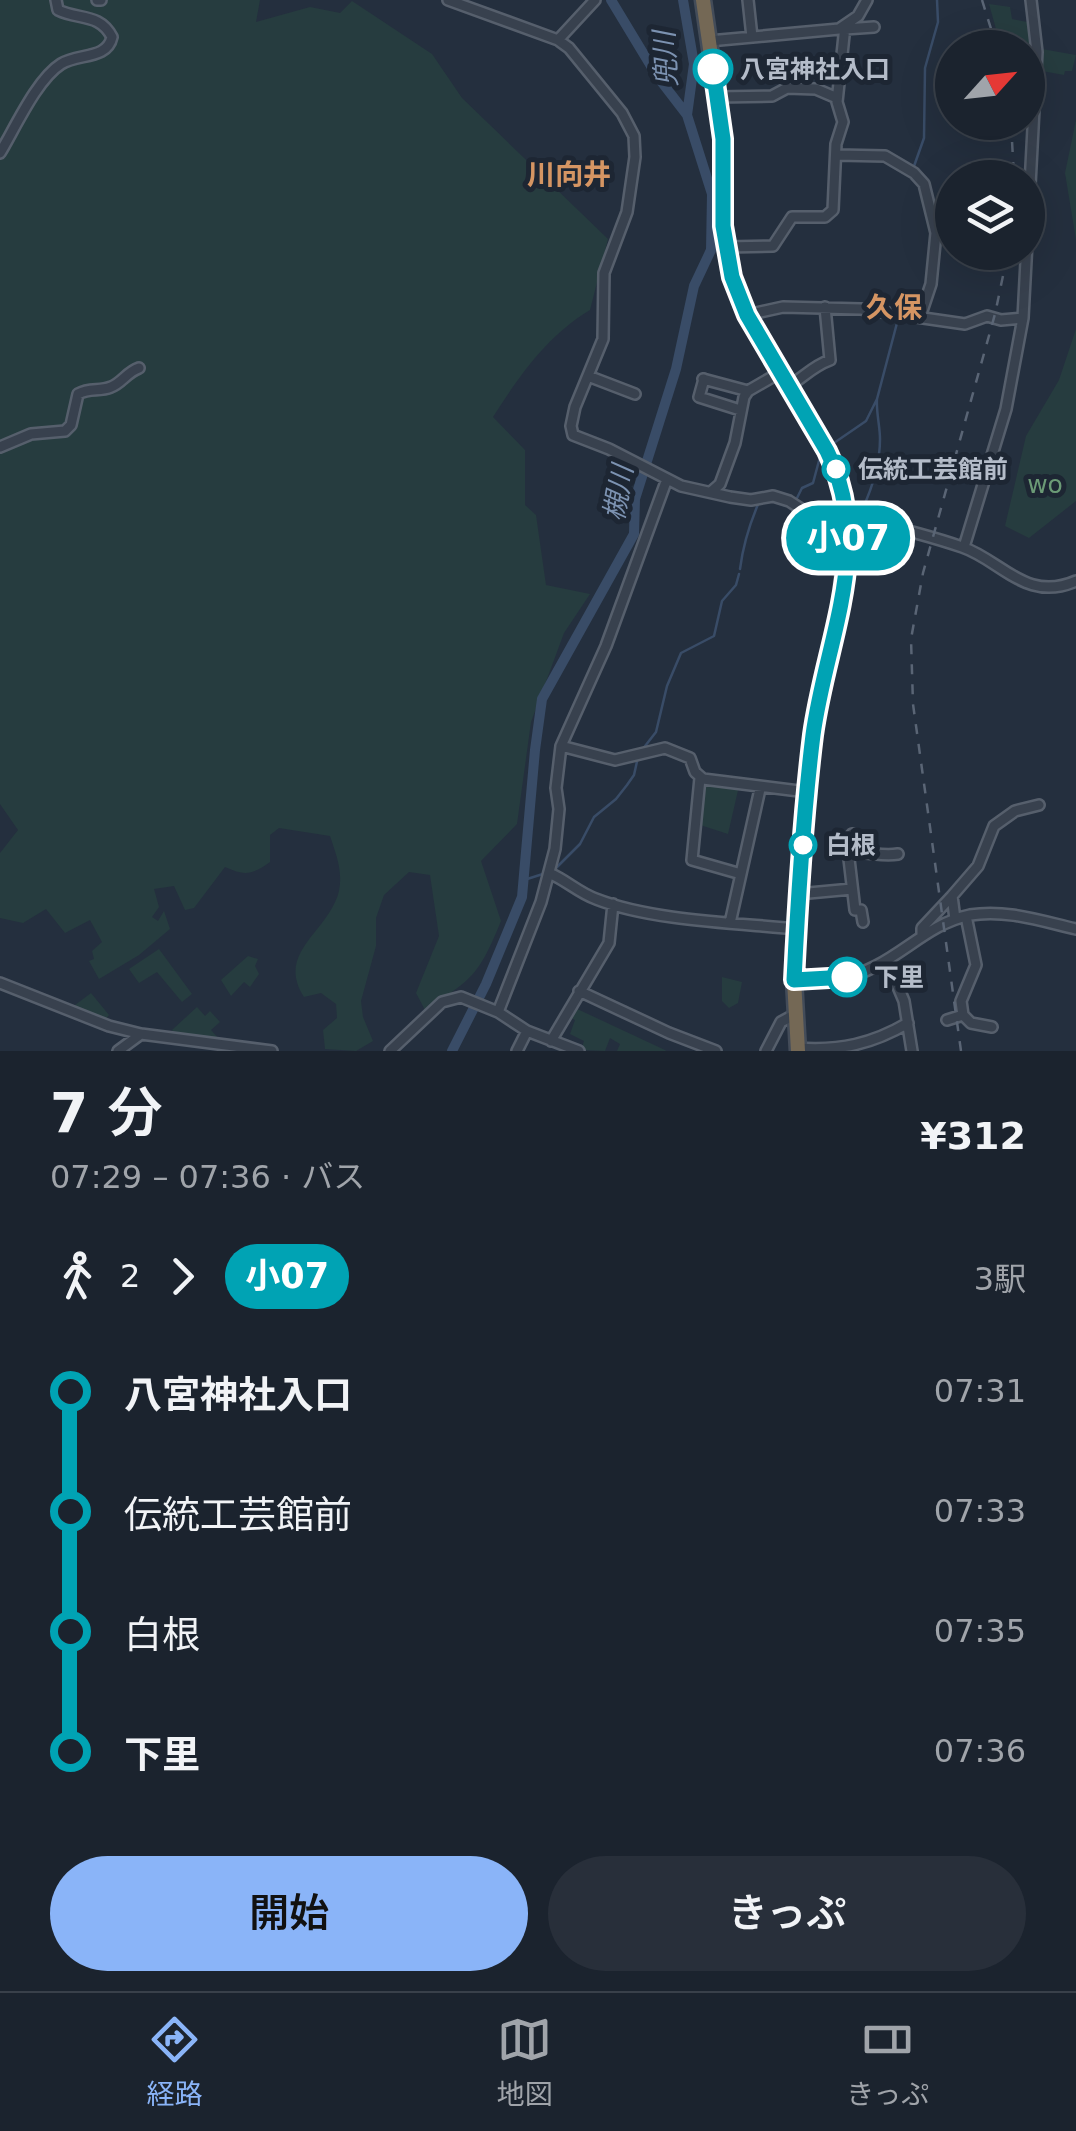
<!DOCTYPE html>
<html lang="ja">
<meta charset="utf-8">
<style>
body{margin:0;font-family:"DejaVu Sans","Noto Sans JP",sans-serif;background:#282f3a;color:#f1f3f6;height:100vh;display:flex;flex-direction:column;font-size:38px;white-space:nowrap}
*{box-sizing:border-box;margin:0}
p{font-size:32px;color:#a0a4aa}
.icon{flex:none;width:55px;height:55px;fill:none;stroke:currentColor;stroke-width:2;stroke-linecap:round;stroke-linejoin:round}
.map{position:relative;height:1051px;overflow:hidden}
.side{display:flex;flex-direction:column;background:#1b232e;flex:1}
.side>*{flex:none}
.badge{padding:0 20px;border-radius:32px;font-size:35px;line-height:65px}
.needle{width:65px;rotate:63deg}
.tools{position:absolute;left:935px;top:30px;display:grid;gap:20px}
.tools a{display:grid;place-items:center;width:110px;height:110px;border-radius:50%;background:#1b232e;box-shadow:0 10px 40px #0002,0 0 0 2px #39404a;font-size:50px}
.map>.badge{position:absolute;translate:-50% -50%;box-shadow:0 0 0 5px #fff}
.legs{display:flex;align-items:center;gap:15px;height:110px;padding:0 50px;font-size:32px}
.legs p{margin-inline-start:auto}
.overview{display:flex;align-items:center;justify-content:space-between;height:170px;padding:0 50px}
h1{font-size:55px;font-weight:600;line-height:75px}
.primary-button{display:flex;gap:20px;margin-top:auto;padding:20px 50px}
.primary-button a{flex:1;height:115px;border-radius:60px;background:#8ab4f8;color:#111;font-size:40px;font-weight:600;line-height:115px;text-align:center}
.primary-button a+a{background:#282f3a;color:#f1f3f6}
ul{padding:0 50px;list-style:none}
li{display:flex;align-items:center;gap:35px;height:120px;font-size:38px}
li i{display:grid;place-items:center;width:15px;height:100%;margin:0 12px;background:currentColor}
li i::after{content:'';width:25px;height:25px;margin:-12px;border:8px solid;border-radius:50%;background:#1b232e}
li p{margin-inline-start:auto}
li:first-child i{background:linear-gradient(#0000 50%,currentColor 0)}
li:last-child i{background:linear-gradient(currentColor 50%,#0000 0)}
.tab-bar{display:flex;justify-content:space-around;align-items:center;height:140px;border-top:2px solid #39404a;background:#1b232e;font-size:28px;color:#a0a4aa}
.tab-bar a{display:grid;justify-items:center;gap:5px}
.tab-bar .current{color:#8ab4f8}
.map>svg:first-child{display:block}
</style>
<div class="map">
<svg width="1076" height="1051" viewBox="0 0 1076 1051">
<rect width="100%" height="100%" fill="#242f3e"/>
<path fill="#263c3f" d="M0 0H260L256 22 310 7 340 13 352 1 432 54 462 98 608 239 590 310C547 336 520 375 493 417L525 450V505L536 515 546 585 590 594 564 633 531 722 517 824 481 861 501 921C479 975 473 979 425 1010L416 993 439 936 430 875 409 872 384 895 376 918V946L361 1001 363 1017 373 1041 356 1051 325 1049 323 1030 337 1018 336 1004 321 993 304 997C275 952 329 932 339 891 343 871 336 854 330 836L279 828 270 835V862C252 875 245 876 225 867L194 908 185 910 174 886 154 889 159 907 152 917 158 921 164 911 170 929 139 955 99 979 89 961 94 959 92 951 102 942 90 920 65 933 46 909 23 923 0 918V853L18 830 0 804Z
M989 4 1010 7 1012 19 1032 23V73H1028V48L1001 47Z
M1042 49 1076 55 1072 71H1065L1064 75 1042 71Z
M1076 120V240L1065 173Z
M1076 329V501L1029 538 1005 526 1026 436 1059 380Z
M704 782 739 786 728 834 697 824 701 784Z
M159 949 192 994 182 1002 157 972 139 983 129 969Z
M248 956 258 959 255 966 259 974 250 987 244 982 231 996 221 980Z
M722 977 742 982 738 1003 729 1008 722 1001Z
M91 993 109 1015 104 1021 71 1008Z
M197 1007 205 1016 210 1011 220 1022 211 1030 219 1039 174 1034 172 1030Z
M573 1007 665 1050 666 1051H617L620 1044 610 1038 605 1051 581 1050 584 1041 570 1034 575 1020 568 1016Z"/>
<g fill="none" stroke-linecap="round" stroke-linejoin="round">
<path stroke="#394c67" stroke-width="2.5" d="M913 169 924 138 925 68 938 22 937 0
M924 203 929 219
M831 445 866 421 877 399 897 323 912 320
M796 500 802 488 813 483 820 457
M854 526C868 500 880 469 880 439 880 426 876 412 877 399
M740 569C743 545 750 523 759 502
M642 750 656 732 667 686 681 653 714 636 722 601 736 585 739 574
M553 871 580 844 594 817 616 799 627 785 634 775 638 757
M524 880 546 873"/>
<path stroke="#394c67" stroke-width="10" d="M683 0 694 64 687 115
M452 1051 486 984 522 897 535 750 542 699 634 534 635 499 676 369 694 286 711 250 712 194 687 115 657 76 611 0"/>
<g stroke="#565f6c" stroke-width="14">
<path id="minor" d="M97 0H101
M448 0 558 40 569 48 622 113 634 136 635 157 627 212 604 273 603 339 575 407 571 426 573 435 609 449 681 486 730 497 751 500 773 496 789 501 809 514 848 526
M748 0 752 37
M845 29 874 27
M558 40 595 0
M709 41 839 29 858 16 867 0
M717 97 772 96 787 88 816 89 837 98
M0 153C15 128 37 79 61 64 78 53 107 60 112 37 100 13 78 20 58 10L56 0
M837 155 885 156 914 173 924 184 936 233 931 284 920 317
M726 247 773 246 792 217H825L833 210 836 144 843 122 837 102 845 26
M747 315 783 307 861 309 965 324 987 316 1001 320 1023 318
M588 376 635 394
M703 379 748 391
M704 379 699 397 740 410
M789 386C804 377 813 366 830 360L825 307
M0 447 31 434 65 431 71 425 78 394C90 387 99 392 111 387 122 383 127 372 139 368
M712 491 720 484 735 443 744 397 748 391 781 372
M848 516C886 525 925 534 962 547 1001 560 1026 603 1076 581
M964 547 1006 409 1023 318 1037 52 1031 0
M561 746 615 760 665 748 690 758 695 772 703 779 807 792
M700 778 692 860 741 874
M852 834 849 859 855 910H861L863 922
M852 853C869 851 881 857 898 854
M549 873C566 880 579 893 596 899 652 921 737 923 797 929
M798 894 852 889
M955 919 952 896 978 866 994 826 1015 811 1039 805
M730 923 760 789
M922 934V928L952 896
M878 965 893 975 904 1001 912 1051
M794 980C823 981 850 980 876 966 909 949 932 923 970 915 1006 909 1041 921 1076 929
M0 983 109 1026 141 1034 272 1051
M579 991 669 1033 716 1051
M498 1012 541 902 555 849 559 809 556 788 561 746 606 646 667 479
M963 1015 961 1001 976 965 966 916
M947 1020 963 1015 971 1023 992 1027
M551 1041 609 943 613 904
M798 1048C840 1051 872 1044 908 1023
M118 1051 141 1034
M390 1051 442 1002 461 997 498 1012 527 1031 579 1051
M517 1051 527 1031
M766 1051 781 1022 794 1015"/>
</g>
<g stroke="#434c59" stroke-width="19">
<path id="highway" d="M703 0 723 139V227L732 277 747 315 837 471 848 516 840 609 814 730 807 792 794 980 798 1051"/>
</g>
<use href="#minor" stroke="#38414e" stroke-width="9"/>
<use href="#highway" stroke="#746855" stroke-width="14"/>
<path stroke="#5a6575" stroke-width="2.5" stroke-dasharray="10 10" stroke-linecap="butt" d="M982 0 997 48
M1011 122 1014 178
M961 1051 913 704 911 639 923 573 995 314 1008 252"/>
</g>
<g fill="none" stroke-linecap="round" stroke-linejoin="round">
<g stroke="#fff" stroke-width="22">
<path id="line-1" d="M713 69 723 139V226L732 277 747 315 827 451C875 547 826 638 813 735 803 816 798 898 794 980L847 977"/>
</g>
<use href="#line-1" stroke="#00a3b4" stroke-width="15"/>
</g>
<g fill="#fff" stroke="#00a3b4" stroke-width="5">
<circle cx="713" cy="69" r="18"/>
<circle cx="836" cy="469" r="12"/>
<circle cx="803" cy="845" r="12"/>
<circle cx="847" cy="977" r="18"/>
</g>
<g text-anchor="middle" stroke-width="10" stroke-linejoin="round" paint-order="stroke">
<g font-size="25" font-weight="bold" fill="#b4bcc9" stroke="#1d2633" text-anchor="start">
<text x="740" y="78">八宮神社入口</text>
<text x="858" y="478">伝統工芸館前</text>
<text x="826" y="854">白根</text>
<text x="874" y="986">下里</text>
</g>
<g font-size="25" fill="#6b9a76" stroke="#1d2633">
<text x="1045" y="493">wo</text>
</g>
<g font-size="28" font-style="italic" fill="#7c92b1" stroke="#1d2633">
<text transform="translate(665 59) rotate(-93)" y="10">兜川</text>
<text transform="translate(618 493) rotate(-80)" y="10">槻川</text>
</g>
<g font-size="28" font-weight="bold" fill="#d59563" stroke="#1d2633">
<text x="569" y="184">川向井</text>
<text x="894" y="317">久保</text>
</g>
</g>
</svg>
<div class="tools">
<a><svg class="needle" viewBox="-14 -14 28 28"><path d="M0-13l5 13h-10z" fill="#e53935"/><path d="M0 13l5-13h-10z" fill="#a0a4aa"/></svg></a>
<a><svg class="icon" aria-label="layers" viewBox="0 0 24 24"><path d="M12 4l9 5-9 5-9-5zM3 14l9 5 9-5"/></svg></a>
</div>
<b class="badge" style="left:848px;top:538px;background:#00a3b4;color:#fff">小07</b>
</div>
<section class="side">
<div class="overview"><div><h1>7 分</h1><p>07:29 – 07:36 · バス</p></div><b>¥312</b></div>
<div class="legs"><svg class="icon" aria-label="walk" viewBox="0 0 24 24"><circle cx="13" cy="4" r="2"/><path d="M13 8l-2 6 4 7M11 14l-3 7M7 12l3-4h3l4 4"/></svg>2<svg class="icon" aria-label="forward" viewBox="0 0 24 24"><path d="M9 5l7 7-7 7"/></svg><b class="badge" style="background:#00a3b4;color:#fff">小07</b><p>3駅</p></div>
<ul>
<li><i style="color:#00a3b4"></i><b>八宮神社入口</b><p>07:31</p></li>
<li><i style="color:#00a3b4"></i><span>伝統工芸館前</span><p>07:33</p></li>
<li><i style="color:#00a3b4"></i><span>白根</span><p>07:35</p></li>
<li><i style="color:#00a3b4"></i><b>下里</b><p>07:36</p></li>
</ul>
<div class="primary-button"><a>開始</a><a>きっぷ</a></div>
</section>
<nav class="tab-bar">
<a class="current"><svg class="icon" aria-label="directions" viewBox="0 0 24 24"><path d="M12 3l9 9-9 9-9-9zM9 14v-3h6M13 9l2 2-2 2"/></svg>経路</a>
<a><svg class="icon" aria-label="map" viewBox="0 0 24 24"><path d="M3 6l6-2 6 2 6-2v14l-6 2-6-2-6 2zM9 4v14M15 6v14"/></svg>地図</a>
<a><svg class="icon" aria-label="tickets" viewBox="0 0 24 24"><path d="M3 7h18v10H3zM15 7v10"/></svg>きっぷ</a>
</nav>
